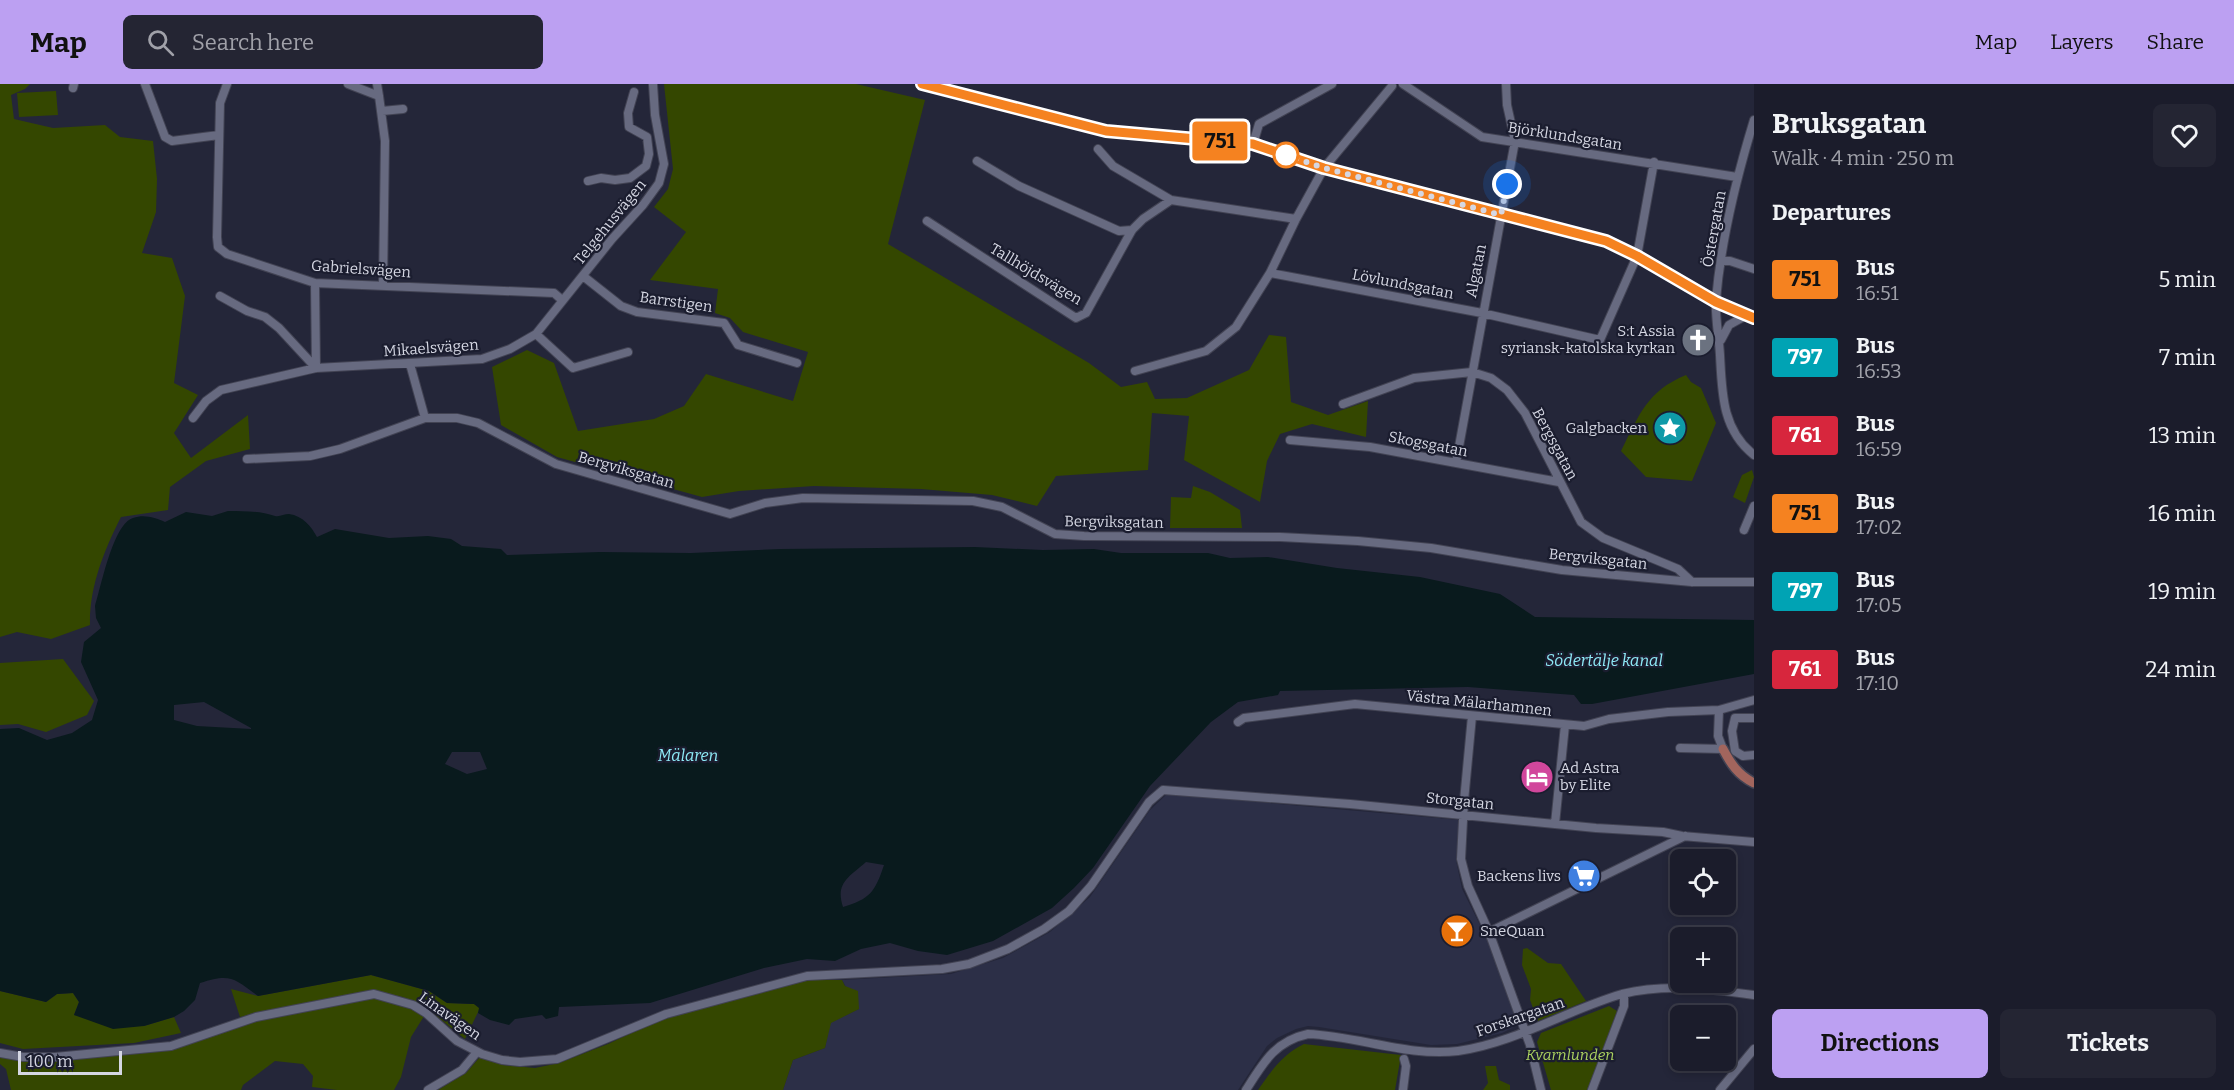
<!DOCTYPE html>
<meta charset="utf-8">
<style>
body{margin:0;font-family:Bitter,serif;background:#242533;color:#f1f3f6;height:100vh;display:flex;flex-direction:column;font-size:22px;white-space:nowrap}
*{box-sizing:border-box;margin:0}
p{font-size:20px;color:#a0a1a9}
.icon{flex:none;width:33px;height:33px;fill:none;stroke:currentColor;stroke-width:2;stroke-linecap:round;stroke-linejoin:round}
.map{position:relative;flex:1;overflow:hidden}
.side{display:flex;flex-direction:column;background:#1b1c2b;width:480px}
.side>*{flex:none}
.badge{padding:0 12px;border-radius:4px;font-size:21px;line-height:39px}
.buttons{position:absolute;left:1670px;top:765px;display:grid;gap:12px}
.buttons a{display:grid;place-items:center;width:66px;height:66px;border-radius:9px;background:#1b1c2b;box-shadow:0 3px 9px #0003,0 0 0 2px #393a47;font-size:30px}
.scale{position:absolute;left:18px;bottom:15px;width:104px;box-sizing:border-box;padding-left:6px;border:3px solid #d5d7e3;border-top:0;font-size:16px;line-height:21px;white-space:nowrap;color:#d5d7e3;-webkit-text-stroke:4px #1b1d2f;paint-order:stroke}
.you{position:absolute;width:30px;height:30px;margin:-15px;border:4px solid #fff;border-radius:50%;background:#1a73e8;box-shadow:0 0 0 9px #1a73e833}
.map>.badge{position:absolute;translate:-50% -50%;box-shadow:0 0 0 3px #fff}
h2{padding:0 18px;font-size:22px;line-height:54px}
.round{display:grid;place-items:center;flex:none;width:63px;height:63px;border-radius:9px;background:#242533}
.head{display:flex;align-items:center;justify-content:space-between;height:102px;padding:0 18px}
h1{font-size:28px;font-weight:700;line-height:45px}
.primary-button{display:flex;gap:12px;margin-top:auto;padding:12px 18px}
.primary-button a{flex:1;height:69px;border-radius:9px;background:#bca0f2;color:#111;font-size:24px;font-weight:700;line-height:69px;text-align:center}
.primary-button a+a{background:#242533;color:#f1f3f6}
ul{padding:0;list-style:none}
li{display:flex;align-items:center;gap:18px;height:78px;padding:0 18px}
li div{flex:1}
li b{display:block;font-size:22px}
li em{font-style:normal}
li .badge{min-width:66px;font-weight:700;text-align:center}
header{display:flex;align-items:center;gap:36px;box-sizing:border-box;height:84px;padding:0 30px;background:#bca0f2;color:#111}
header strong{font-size:28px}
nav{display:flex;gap:33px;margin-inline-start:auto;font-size:21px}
.search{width:420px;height:54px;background:#242533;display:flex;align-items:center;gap:15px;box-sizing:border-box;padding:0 21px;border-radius:9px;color:#a0a1a9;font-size:22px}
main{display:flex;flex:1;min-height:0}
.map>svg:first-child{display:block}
</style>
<header>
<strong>Map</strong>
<div class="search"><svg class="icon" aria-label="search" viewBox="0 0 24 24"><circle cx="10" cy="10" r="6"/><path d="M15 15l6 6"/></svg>Search here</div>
<nav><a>Map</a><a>Layers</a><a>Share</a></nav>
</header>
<main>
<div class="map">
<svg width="1754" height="1006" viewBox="0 0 1754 1006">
<rect width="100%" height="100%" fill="#242639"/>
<path fill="#2c2f47" d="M1167 710 1460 736 1456 776 1462 805 1486 853 1518 937 1514 943 1502 949 1457 960 1431 961 1319 943 1308 942 1296 945 1277 954 1267 962 1238 1006H783L793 976 825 964 830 939 859 925 842 896 951 890 1003 874 1050 848 1090 813 1150 726Z"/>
<path fill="#344700" d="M0 0H30L25 5 11 11 14 35 53 44 105 41 120 53 153 57 157 95 156 128 142 169 172 174 185 212 174 299 198 311 174 349 191 374 248 331 250 365 206 377 170 403 168 426 121 433C104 466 89 504 90 541L51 555 17 548 0 553Z
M664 0H856L925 16 888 160 1089 279 1121 303 1147 298 1155 315 1187 314 1249 286 1269 251 1286 253 1291 318 1328 331 1368 317 1366 353 1312 340 1280 350 1267 377 1260 418 1184 376 1189 332 1152 329 1148 386 1056 392 1037 422 992 411 921 405 814 402 739 407 702 413 557 373 501 341 492 283 527 266 554 279 578 347 654 335 684 322 706 290 793 317 808 268 743 248 730 234 715 229 718 205 650 196 686 148 654 123 668 105 673 85Z
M56 7 58 31 19 33 17 9Z
M1686 291 1691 298 1701 304 1716 339 1692 397 1646 393 1621 367C1639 331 1647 307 1686 291Z
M1752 386 1754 393 1745 419 1733 413 1742 391Z
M1193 402 1210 408 1240 426 1242 444H1170L1171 413 1191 414Z
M63 575 94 617 87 631 46 648 18 640 0 641V579Z
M1527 864 1548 879 1561 880 1586 917 1538 937 1530 916 1531 905 1522 881 1523 865Z
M371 891 429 907 447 919 474 920 480 924 465 955 429 926 403 913 366 907 240 933 231 905 258 912Z
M806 896H842L845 902 858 907 859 925 831 939 825 964 793 976 783 1006H438L466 989 480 973 503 981 535 984 559 979 608 960 655 938 780 901Z
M0 907 46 918 57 910 73 909 79 918 74 931 144 942 174 933 181 949 134 959 23 965 0 959Z
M374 910 426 929 411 953 401 993 394 1006H337L312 1003 313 992 303 980 275 977 243 1001 241 1006H11L6 985 0 980V969L23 973 171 962 256 933Z
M1609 922 1617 927 1589 1006H1551L1537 958 1541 949Z
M1304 960 1401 971 1395 1006H1258C1271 987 1283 970 1304 960Z
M1485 982H1496L1499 996 1510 1001V1006H1483L1488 999Z"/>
<path fill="#091a1d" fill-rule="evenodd" d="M228 427C244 427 260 427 275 432 280 433 284 430 289 430 303 432 311 442 317 453L335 445 389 454 428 452 451 455 462 462 501 465 507 471 600 468 691 469 781 465 975 463 1043 466 1094 465 1121 469H1208L1230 474 1268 473 1337 484 1420 493 1500 510 1535 533 1754 536V590L1592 620H1581L1574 611 1468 603 1280 607 1278 611 1238 618 1211 638 1150 702 1093 784 1074 804 1052 824 993 857 947 871 918 867 890 859 861 865 835 877 807 875 764 884 650 919 559 923 558 932 546 935 542 931 515 935 509 941 490 936 478 929 479 924 474 920 447 919 429 907 371 891 258 912C234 894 230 889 200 899L195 916 184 927 174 933 144 942 113 945 74 931 79 918 73 909 57 910 46 918 0 907V645L19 644 47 656 72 649 92 636 98 616 81 578 84 558 101 544 96 534 95 522C101 503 113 440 133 434 145 430 155 434 165 438L186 428 212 432ZM204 618 251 644V645L197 642 174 636V621ZM452 668H480L487 685 467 690 445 680ZM866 778 884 781C875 808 870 815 843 823 835 799 849 793 866 778Z"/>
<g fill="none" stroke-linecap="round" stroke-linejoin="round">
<g stroke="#424353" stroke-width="10">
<path id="minor" d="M145 0 165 53 172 57 219 51
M227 0 220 19 217 153 218 163 227 170 315 199 554 209 562 216
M348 0 379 12 385 57 383 201
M377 0 379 12
M922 0 1106 47 1253 60 1324 84 1606 157 1637 172 1716 218 1754 234
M1403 0 1482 53 1737 93
M73 4 74 0
M382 27 403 25
M1754 36C1736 95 1721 155 1716 216 1715 234 1719 253 1720 271 1722 309 1722 346 1754 371
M1253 60 1259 40 1332 0
M1098 65 1113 82 1171 116
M977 77 1019 102 1119 147 1132 146
M588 97 601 94 615 96 630 94 646 82 649 70 647 53 629 43 628 29 634 8
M927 137 1076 234 1086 229 1132 146 1143 135 1171 116 1296 135
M1721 177H1730L1754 185
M1270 189 1482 229 1600 256 1637 172 1654 78
M583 192 621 222 637 228 724 239 738 261 797 279
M315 199 316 284
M220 212 247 227 265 233 279 244 316 284
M536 250 573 284 628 268
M1721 256 1729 241 1747 231
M410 280 425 334
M1135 287 1206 267 1236 243 1270 189 1296 135 1324 84 1392 2
M1343 320 1414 294 1472 288 1491 294 1507 306 1525 329 1581 438 1603 454 1678 485 1692 498
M193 334 206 317 221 306 316 284 482 275 510 265 536 250 612 155 643 121 659 99 664 80 655 31 653 0
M1290 356 1370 363 1559 398
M247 375 310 372 340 365 425 334H457L478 339 556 380 730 430 765 419 803 414 973 417 1002 423 1055 450 1084 452 1280 453 1358 457 1431 464 1562 486 1692 498H1754
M1456 379 1515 57 1507 21 1506 0
M1744 446 1754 422
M1472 632 1464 717 1461 775 1468 802 1489 848 1530 961 1541 1006
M1754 634H1735L1732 647 1735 667 1743 672 1754 671
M1238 638 1244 634 1355 620 1584 642 1609 635 1668 628 1719 626 1754 616
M1680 664 1723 665 1718 652 1719 626
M1555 740 1565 641
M1489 848 1685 752
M0 969 23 973H55L171 962 256 933 374 910 413 921 426 929 457 957 482 970 502 976 520 978 557 975 666 930 807 892 942 885 969 880 1008 865 1044 845 1069 827 1091 802 1149 718 1163 706 1350 720 1596 744 1663 748 1682 752 1754 758
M428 1006 462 986 477 968
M1246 1006C1263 979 1275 957 1308 950 1358 952 1408 973 1458 967 1515 959 1567 926 1622 910 1665 899 1711 905 1754 911
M1403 1006 1406 982 1404 975
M1592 1006 1624 922V910
M1720 1006 1754 965"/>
</g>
<g stroke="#424353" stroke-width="12">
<path id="major" d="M1723 665C1731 680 1738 691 1754 699"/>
</g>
<use href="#minor" stroke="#676a80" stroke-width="8"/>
<use href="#major" stroke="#a2655d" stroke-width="9"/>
</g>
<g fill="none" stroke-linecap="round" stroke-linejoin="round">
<g stroke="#fff" stroke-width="14">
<path id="line" d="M922 0 1106 47 1253 60 1324 84 1606 157 1637 172 1716 218 1754 234"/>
</g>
<use href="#line" stroke="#f58220" stroke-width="9"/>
<path stroke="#d5d7e3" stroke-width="6" stroke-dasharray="0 10.8" d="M1286 71 1324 84 1501 131 1507 100"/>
</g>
<defs>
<g id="church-disc" transform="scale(1.725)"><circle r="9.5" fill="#6b7280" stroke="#1b1d2f"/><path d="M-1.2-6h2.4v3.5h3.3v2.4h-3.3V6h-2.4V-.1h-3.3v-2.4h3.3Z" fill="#fff"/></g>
<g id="sight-disc" transform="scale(1.725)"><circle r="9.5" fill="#0f9aa8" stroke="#1b1d2f"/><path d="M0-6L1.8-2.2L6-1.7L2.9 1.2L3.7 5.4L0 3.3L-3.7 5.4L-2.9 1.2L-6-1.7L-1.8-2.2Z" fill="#fff"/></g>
<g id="hotel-disc" transform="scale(1.725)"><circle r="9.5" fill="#d1479c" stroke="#1b1d2f"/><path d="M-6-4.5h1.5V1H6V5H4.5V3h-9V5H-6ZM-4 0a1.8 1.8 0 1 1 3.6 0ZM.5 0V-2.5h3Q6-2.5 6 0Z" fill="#fff"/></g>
<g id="supermarket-disc" transform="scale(1.725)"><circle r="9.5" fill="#3f7fe0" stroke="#1b1d2f"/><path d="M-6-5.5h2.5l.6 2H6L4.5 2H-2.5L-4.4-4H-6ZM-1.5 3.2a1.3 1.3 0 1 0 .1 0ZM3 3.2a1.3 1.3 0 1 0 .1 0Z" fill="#fff"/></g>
<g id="bar-disc" transform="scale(1.725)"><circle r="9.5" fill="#e8710a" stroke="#1b1d2f"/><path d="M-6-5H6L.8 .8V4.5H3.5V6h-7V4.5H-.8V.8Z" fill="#fff"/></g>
</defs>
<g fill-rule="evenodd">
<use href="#church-disc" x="1698" y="256"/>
<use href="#sight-disc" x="1670" y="344"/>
<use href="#hotel-disc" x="1537" y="693"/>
<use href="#supermarket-disc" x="1584" y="792"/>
<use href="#bar-disc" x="1457" y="847"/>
</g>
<circle fill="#fff" stroke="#f58220" stroke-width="3" cx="1286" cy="71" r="12"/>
<g text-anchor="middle" stroke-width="4.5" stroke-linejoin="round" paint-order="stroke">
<g font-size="15" fill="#d5d7e3" stroke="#1b1d2f">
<text transform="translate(1565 52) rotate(9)" y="5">Björklundsgatan</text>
<text transform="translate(610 138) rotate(-51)" y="5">Telgehusvägen</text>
<text transform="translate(1714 145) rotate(-80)" y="5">Östergatan</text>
<text transform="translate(361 185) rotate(4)" y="5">Gabrielsvägen</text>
<text transform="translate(1476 187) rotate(-79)" y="5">Algatan</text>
<text transform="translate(1036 190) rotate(31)" y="5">Tallhöjdsvägen</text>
<text transform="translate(1403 200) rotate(11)" y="5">Lövlundsgatan</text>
<text transform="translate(676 218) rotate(8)" y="5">Barrstigen</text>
<text transform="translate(431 264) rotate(-4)" y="5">Mikaelsvägen</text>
<text transform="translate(1428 360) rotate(11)" y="5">Skogsgatan</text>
<text transform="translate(1555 360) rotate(62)" y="5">Bergsgatan</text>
<text transform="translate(626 386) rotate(16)" y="5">Bergviksgatan</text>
<text transform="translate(1114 438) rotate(1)" y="5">Bergviksgatan</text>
<text transform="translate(1598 475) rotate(6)" y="5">Bergviksgatan</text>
<text transform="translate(1479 619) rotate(6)" y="5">Västra Mälarhamnen</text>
<text transform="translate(1460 717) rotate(6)" y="5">Storgatan</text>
<text transform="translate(450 932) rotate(35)" y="5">Linavägen</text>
<text transform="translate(1520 933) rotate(-19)" y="5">Forskargatan</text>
</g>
<g font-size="15" fill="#d5d7e3" stroke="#1b1d2f" text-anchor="end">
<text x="1675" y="252">S:t Assia<tspan x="1675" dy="17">syriansk-katolska kyrkan</tspan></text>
<text x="1647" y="349">Galgbacken</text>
<text x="1560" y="689" text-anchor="start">Ad Astra<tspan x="1560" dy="17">by Elite</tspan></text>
<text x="1561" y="797">Backens livs</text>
<text x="1480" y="852" text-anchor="start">SneQuan</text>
</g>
<g font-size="15" font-style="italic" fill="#abd15f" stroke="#1b1d2f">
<text x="1570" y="976">Kvarnlunden</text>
</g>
<g font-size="16" font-style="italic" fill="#8ee9f6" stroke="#1b1d2f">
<text x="1604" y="582">Södertälje kanal</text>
<text x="688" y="677">Mälaren</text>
</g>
</g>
</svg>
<div class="buttons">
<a><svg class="icon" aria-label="locate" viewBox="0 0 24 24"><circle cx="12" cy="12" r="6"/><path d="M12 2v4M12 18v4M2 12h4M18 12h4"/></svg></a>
<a>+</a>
<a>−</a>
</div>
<div class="scale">100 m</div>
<div class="you" style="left:1507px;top:100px"></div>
<b class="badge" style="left:1220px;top:57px;background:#f58220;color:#111">751</b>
</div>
<section class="side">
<div class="head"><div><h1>Bruksgatan</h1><p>Walk · 4 min · 250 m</p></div><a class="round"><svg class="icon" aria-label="heart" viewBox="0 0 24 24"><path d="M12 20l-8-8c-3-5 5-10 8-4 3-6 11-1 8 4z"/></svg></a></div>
<h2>Departures</h2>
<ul>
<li><span class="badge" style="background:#f58220;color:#111">751</span><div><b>Bus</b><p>16:51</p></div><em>5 min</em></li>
<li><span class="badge" style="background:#00a3b4;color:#fff">797</span><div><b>Bus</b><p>16:53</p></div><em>7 min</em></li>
<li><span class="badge" style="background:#d7263d;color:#fff">761</span><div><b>Bus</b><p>16:59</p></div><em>13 min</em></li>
<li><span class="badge" style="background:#f58220;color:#111">751</span><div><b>Bus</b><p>17:02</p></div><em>16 min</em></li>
<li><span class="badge" style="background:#00a3b4;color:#fff">797</span><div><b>Bus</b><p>17:05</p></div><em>19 min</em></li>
<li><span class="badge" style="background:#d7263d;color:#fff">761</span><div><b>Bus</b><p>17:10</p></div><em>24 min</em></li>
</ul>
<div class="primary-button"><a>Directions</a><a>Tickets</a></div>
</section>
</main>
